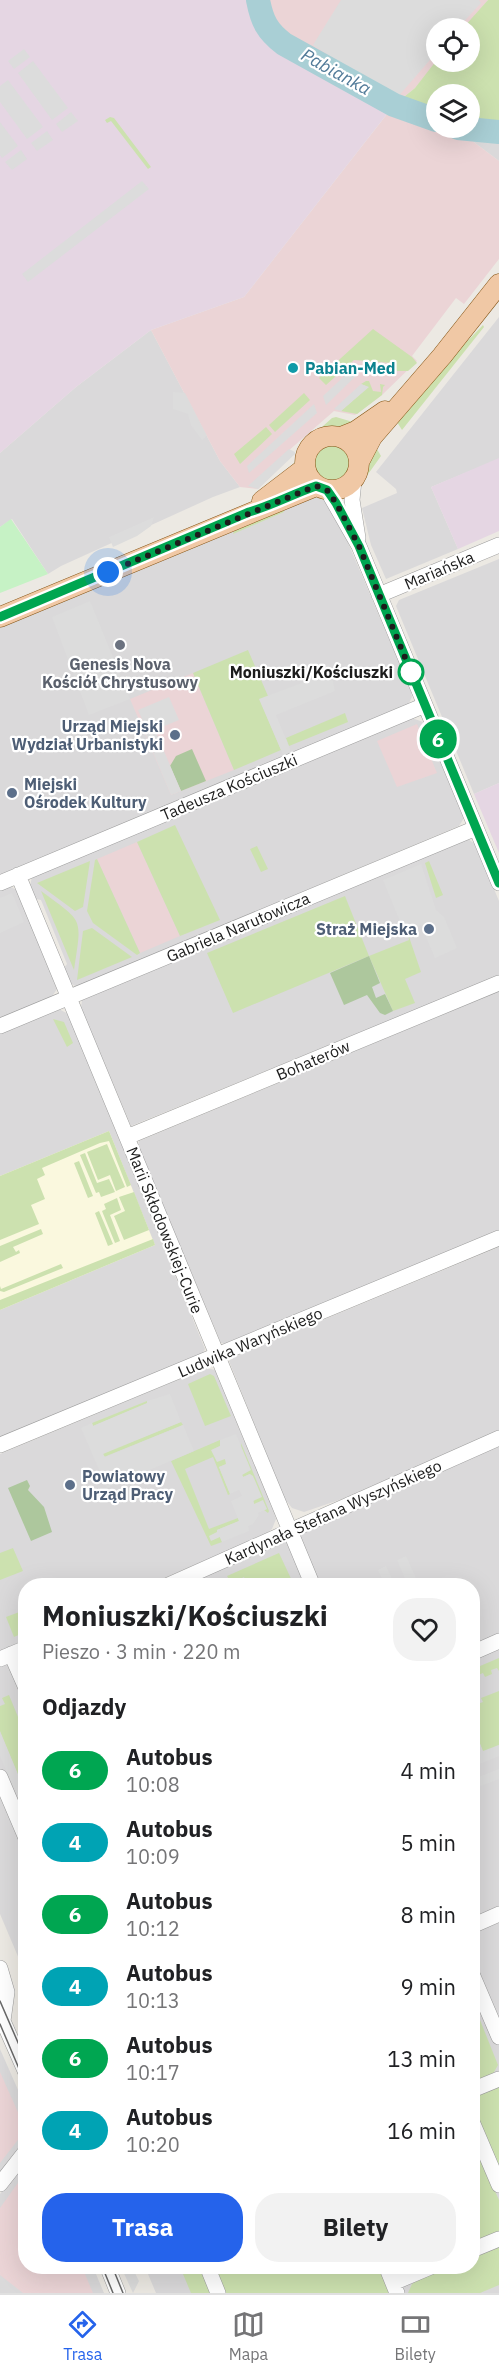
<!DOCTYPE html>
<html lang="pl">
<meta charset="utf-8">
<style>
body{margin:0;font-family:"IBM Plex Sans",sans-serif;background:#f2f2f2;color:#202124;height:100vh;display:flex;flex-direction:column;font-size:22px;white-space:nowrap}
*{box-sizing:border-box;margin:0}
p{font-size:20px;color:#757577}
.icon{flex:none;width:33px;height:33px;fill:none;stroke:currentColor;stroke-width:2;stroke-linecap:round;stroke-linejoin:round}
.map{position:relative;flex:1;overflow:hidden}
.panel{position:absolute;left:18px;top:1578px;width:462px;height:696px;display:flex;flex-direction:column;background:#fff;border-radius:24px;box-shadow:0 6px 24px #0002}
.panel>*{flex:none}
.badge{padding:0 12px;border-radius:20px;font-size:21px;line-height:39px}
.buttons{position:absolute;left:426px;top:18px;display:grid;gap:12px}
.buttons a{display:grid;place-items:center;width:54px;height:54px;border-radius:50%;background:#fff;box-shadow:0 6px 24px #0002;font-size:30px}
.you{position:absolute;width:30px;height:30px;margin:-15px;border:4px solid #fff;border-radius:50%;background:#1a73e8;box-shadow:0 0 0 9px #1a73e833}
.map>.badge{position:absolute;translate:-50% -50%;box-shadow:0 0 0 3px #fff}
h2{padding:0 24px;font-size:22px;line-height:54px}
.round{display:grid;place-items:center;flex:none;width:63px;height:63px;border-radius:24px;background:#f2f2f2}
.headline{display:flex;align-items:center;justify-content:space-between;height:102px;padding:0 24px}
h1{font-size:28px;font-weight:700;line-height:45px}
.primary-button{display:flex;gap:12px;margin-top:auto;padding:12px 24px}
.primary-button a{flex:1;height:69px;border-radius:24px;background:#2563eb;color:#fff;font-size:24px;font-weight:700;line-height:69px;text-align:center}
.primary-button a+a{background:#f2f2f2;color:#202124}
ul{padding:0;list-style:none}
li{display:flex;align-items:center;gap:18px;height:72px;padding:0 24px}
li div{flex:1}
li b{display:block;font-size:22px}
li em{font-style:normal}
li .badge{min-width:66px;font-weight:700;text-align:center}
.menu{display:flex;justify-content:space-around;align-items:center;height:84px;border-top:2px solid #e0e0e0;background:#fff;font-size:16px;color:#757577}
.menu a{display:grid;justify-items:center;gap:3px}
.menu .selected{color:#2563eb}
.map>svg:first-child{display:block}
</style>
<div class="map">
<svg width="499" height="2293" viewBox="0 0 499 2293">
<rect width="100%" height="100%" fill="#ece9e3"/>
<path fill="#dad9da" d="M463 134 499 137V161Z
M499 317V459L431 487 458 549 386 579 371 545 362 508 397 493 396 489 376 472Z
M151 330 220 461 240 487 213 497 61 566 48 574 12 519 0 527V453L76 387Z
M312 495 327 500 334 510 410 688 412 697 408 705 0 876V627Z
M499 559V783L474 794 396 606 399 600Z
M412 718 423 722 464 818 459 826 77 987 70 983 64 968 67 964 41 900 36 899 30 886 32 877Z
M468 839 475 844 499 901V976L131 1126 81 1008 82 1000Z
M11 887 17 890 57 989 51 998 0 1019V890Z
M499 991V1231L226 1344 221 1343 138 1146 139 1141Z
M59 1009 68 1014 205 1349 203 1353 0 1438V1033Z
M499 1247V1431L342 1499 304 1512 292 1508 284 1498 229 1361 236 1356Z
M206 1368 215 1370 274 1513 276 1519 272 1529 264 1535 148 1585 26 1586 25 1640 0 1651V1454Z
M499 1438V2293H156L145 2267 472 2266V1586L167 1585Z
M25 1648V1973L0 1914V1659Z
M0 2049 26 2108 25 2140 0 2174Z
M25 2162 26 2266 93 2267 104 2293H0V2194Z"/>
<path fill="#ebd4d6" d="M258 0H488L465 28H436L437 62 415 88 394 105 284 44 270 33 263 22Z
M391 109 436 125V128H445L463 134 499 161V259L464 304 456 298 412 356 417 361 382 395 355 415 334 411 287 452 293 455 258 489 240 487 220 461 151 330 244 297Z
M193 673 234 770 171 795 130 699Z
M417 724 437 773 397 787 377 741Z
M137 842 180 936 140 953 97 859Z
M0 2072 25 2128 24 2132 0 2163Z
M25 2173 26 2266 82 2267 93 2293H23L0 2275V2208Z"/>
<path fill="#e5d6e3" d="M0 0H258L263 22 270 33 284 44 394 105 244 297 151 330 76 387 0 453Z
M499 458V531L458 549 431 487Z
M499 783V853L474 794Z"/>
<path fill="#faf8de" d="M109 1131 155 1245 0 1310V1176Z"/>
<path fill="#cce1af" d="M488 0H499V132L458 128H470V94H436V120L394 105 415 88 436 61 470 62V28H463Z
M110 117 114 118 151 167 148 169 111 121 107 123 105 120Z
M483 325 484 327 402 430 397 422 454 355Z
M373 329 412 357 417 363 408 371H397L392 363 354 360 326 385 319 378Z
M366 381H369L373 391 381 392 380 384 385 385 383 387 382 395 357 414 341 411 368 387 361 384Z
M304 393 310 400 275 432 269 425Z
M336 417 353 422 345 430H325L313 436 303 446 298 462 287 471 296 461 303 444 332 418Z
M266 427 272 434 240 464 234 454Z
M374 444 381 456 366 477 368 455Z
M314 464a19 19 0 1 1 38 0a19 19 0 1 1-38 0Z
M283 510 284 512 233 534 234 531Z
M248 650 268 696 260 700 281 750 234 770 193 673Z
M345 713 348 722 289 746 286 738Z
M175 825 220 920 180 936 137 842Z
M257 846 268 869 261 872 250 849Z
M97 859 140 953 137 955 93 923 87 911 95 860Z
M90 861 83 907 75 911 37 883Z
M429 861 443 895 436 898 425 863Z
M41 891C84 923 82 916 74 970Z
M345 896 369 956 409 940 408 934 421 972 405 979 415 1003 393 1011 369 956 233 1013 207 953Z
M92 928 132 957 77 980 83 931Z
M53 1019 64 1022 73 1043 67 1047Z
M109 1131 131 1185 127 1187 109 1141 100 1143 42 1168 45 1175 37 1179 45 1199 31 1205 39 1224 0 1240V1176Z
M107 1144 125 1187 116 1191 110 1175 98 1180 87 1152Z
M85 1153 97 1183 109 1179 115 1192 101 1197 99 1192 96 1193 80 1155Z
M79 1161 93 1196 88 1198 74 1163Z
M134 1192 149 1230 124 1240 114 1216 125 1211 119 1197Z
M117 1198 121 1210 110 1215 120 1241 115 1243 102 1211 106 1209 104 1204Z
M99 1211 113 1244 108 1246 95 1213Z
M41 1229 43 1234 13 1247 16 1252 19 1250 20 1253 0 1262V1246Z
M153 1239 155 1245 0 1310V1300Z
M61 1264 63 1268 4 1292 0 1291V1286L1 1289Z
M210 1374 214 1376 231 1416 205 1426 188 1384Z
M147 1401 148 1403 93 1426 92 1423Z
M181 1422 183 1425 104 1457 103 1453Z
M220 1440V1446L212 1450 225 1459 227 1464 219 1467 230 1494 228 1495 213 1457 185 1469 209 1529 238 1518 239 1521 217 1530 222 1542 211 1546 171 1461Z
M241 1443 269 1511 268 1513 264 1510 267 1509 254 1504 250 1474 243 1477 242 1474Z
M13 1548 23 1571 0 1580V1553Z
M279 1553 294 1585H248L244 1577 231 1583 227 1576Z
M22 1611 25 1619V1632L14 1637 6 1617Z
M499 1658V1671L497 1668 491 1670 492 1674 485 1677 483 1673 473 1677V1669Z
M499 1691V1745L483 1752 473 1726 472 1706 483 1702 481 1698Z
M9 1695 25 1734V1792L0 1732V1706L5 1704 2 1698Z
M472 2000 498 2065 493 2074 472 2082Z
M499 2086V2173L473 2111 472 2097Z
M472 2140 499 2200V2235L472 2245Z
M499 2246V2285L480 2293H408L412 2284 416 2281 451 2267 472 2266 473 2258Z
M180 2267H201L212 2293H191Z
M214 2267H381L392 2293H225Z"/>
<path fill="#adc79d" d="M192 749 206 781 181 791 170 766 176 756Z
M369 956 380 983 372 987 376 998 385 994 393 1011 385 1015 380 1013 367 995 344 1005 330 973Z
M27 1480 30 1486 28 1490 44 1507 52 1532 31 1541 8 1488Z"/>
<path fill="#c6f2c5" d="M11 519 48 574 0 593V527Z"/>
<path fill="#dcdcdc" d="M341 0H479L481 3 458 28H436V53L396 99 313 45Z
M24 49 30 57 14 69 8 61Z
M33 61 68 108 52 120 18 73Z
M8 80 43 127 27 139 0 102V86Z
M71 112 78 121 62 132 56 124Z
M0 122 18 146 2 158 0 155Z
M47 131 53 140 37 151 31 143Z
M21 150 27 159 12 170 5 162Z
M142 181 149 189 28 282 22 274Z
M370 364 391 367 386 374 365 372Z
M353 368 356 376 326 405 323 396Z
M361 384 369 387 341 411 334 409Z
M173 392 185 393 207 436 202 440 191 425 188 414 173 409Z
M314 404 317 413 249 473 247 466Z
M289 449 295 452V454L258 489 248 486Z
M154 517 151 526 137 536 113 547 109 537Z
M90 601 130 699 89 715 52 617Z
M331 672 335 691 276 715 292 754 284 757 259 699Z
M169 697 179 720 155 730 181 791 171 795 145 733 146 728 138 710Z
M421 864 436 910 444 917 457 948 435 958 421 925 404 931 383 880Z
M12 893 24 922 0 933V898Z
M170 1394 181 1422 103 1454 105 1457 183 1425 194 1451 107 1488 81 1428 92 1423 93 1426 147 1403V1401Z
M236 1434 251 1470 242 1475 243 1477 250 1474 253 1476 262 1497 253 1501 254 1504 263 1500 267 1509 258 1513 259 1515 253 1524 248 1526 249 1531 222 1542 220 1537 211 1541 209 1536 217 1532V1530L239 1521 231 1501 242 1496 239 1490 230 1494 219 1467 226 1464 225 1459 217 1462 211 1450 220 1446V1440Z
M406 1556 419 1585H408L397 1560Z
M386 1566 395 1585H385L378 1570Z
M473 1726 483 1751 499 1745V1756L479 1764 473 1748Z
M0 1731 25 1791V1803L21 1805 0 1756Z
M499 1769V1779L478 1787 474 1779Z
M121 2267H132L139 2281 133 2293Z"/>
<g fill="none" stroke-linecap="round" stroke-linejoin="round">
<path stroke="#a9cfd5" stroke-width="24" d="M258 0C262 21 267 31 284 44L394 105 436 120
M458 128 499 132"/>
<g stroke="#9d9d9d" stroke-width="16">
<path id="minor" d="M354 480 352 500 358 538
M327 490 359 546 499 883
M379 595 499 545
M18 875 313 1586
M0 883 425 705
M0 1026 476 828
M127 1137 499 983
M0 1445 499 1238
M166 1586 499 1438
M472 1653 499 1641
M11 1654 26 1688
M0 1659 26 1648
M0 1777 26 1838
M472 1926 499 1914
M0 1968 7 1992 3 2021
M472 1974 499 2037
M0 2017 3 2021 26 2073
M472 2090 499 2079
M473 2124 499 2185
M0 2184 26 2151
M472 2250 499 2239
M107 2266 118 2293
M207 2266 218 2293
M386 2266 397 2293
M393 2283 433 2266"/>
</g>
<g stroke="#835312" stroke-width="21">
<path id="major" d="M305 463a27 27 0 1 1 54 0a27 27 0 1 1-54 0Z
M341 437 356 431 385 411
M360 460 372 437 442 356 499 284
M262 501 305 468
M0 617 316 486"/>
</g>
<use href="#minor" stroke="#fff" stroke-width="15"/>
<use href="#major" stroke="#f0c8a5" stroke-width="20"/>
<path stroke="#6a6a6a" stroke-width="1.5" d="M0 2001 26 2061
M0 2024 26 2085
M102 2266 113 2293
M112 2266 123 2293"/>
</g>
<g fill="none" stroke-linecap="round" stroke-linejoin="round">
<g stroke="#fff" stroke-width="14">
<path id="line" d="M0 617 249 512C273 505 293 494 316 486L327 490 336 503 359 546 499 883"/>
</g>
<use href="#line" stroke="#00a651" stroke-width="9"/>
<path stroke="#1c1c1c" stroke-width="6" stroke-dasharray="0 10.8" d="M108 572 316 486 327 490 336 503 359 546 411 672"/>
</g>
<circle fill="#0f9aa8" stroke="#fff" stroke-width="2" cx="293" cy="368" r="6"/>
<circle fill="#6b7280" stroke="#fff" stroke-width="2" cx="120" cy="645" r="6"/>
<circle fill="#fff" stroke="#00a651" stroke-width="3" cx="411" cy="672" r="12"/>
<g fill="#5c6f8a" stroke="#fff" stroke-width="2">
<circle cx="175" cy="735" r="6"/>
<circle cx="12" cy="793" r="6"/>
<circle cx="429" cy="929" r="6"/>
<circle cx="70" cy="1485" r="6"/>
</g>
<g text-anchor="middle" stroke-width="4.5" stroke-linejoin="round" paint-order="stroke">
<g font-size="16" font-weight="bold" fill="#0d838f" stroke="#fff" text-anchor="start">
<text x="305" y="374">Pabian-Med</text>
</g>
<g font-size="16" fill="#1c1c1c" stroke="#fff">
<text transform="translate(439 570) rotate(-23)" y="6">Mariańska</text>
<text transform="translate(229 787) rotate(-23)" y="6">Tadeusza Kościuszki</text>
<text transform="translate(238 927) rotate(-23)" y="6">Gabriela Narutowicza</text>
<text transform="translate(313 1060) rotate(-23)" y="6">Bohaterów</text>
<text transform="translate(165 1230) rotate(68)" y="6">Marii Skłodowskiej-Curie</text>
<text transform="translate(250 1342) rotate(-23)" y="6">Ludwika Waryńskiego</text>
<text transform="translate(333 1512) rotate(-24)" y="6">Kardynała Stefana Wyszyńskiego</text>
</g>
<g font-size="16" font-weight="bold" fill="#5b616d" stroke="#fff">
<text x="120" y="670">Genesis Nova<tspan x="120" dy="18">Kościół Chrystusowy</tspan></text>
</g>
<g font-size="16" font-weight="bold" fill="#1c1c1c" stroke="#fff" text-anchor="end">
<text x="393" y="678">Moniuszki/Kościuszki</text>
</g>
<g font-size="16" font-weight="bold" fill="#4e5e75" stroke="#fff" text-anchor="end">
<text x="163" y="732">Urząd Miejski<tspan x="163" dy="18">Wydział Urbanistyki</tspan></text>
<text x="24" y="790" text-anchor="start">Miejski<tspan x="24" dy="18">Ośrodek Kultury</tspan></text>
<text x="417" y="935">Straż Miejska</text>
<text x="82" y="1482" text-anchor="start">Powiatowy<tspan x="82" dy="18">Urząd Pracy</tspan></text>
</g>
<g font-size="18" font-style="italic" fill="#527b99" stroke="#fff">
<text transform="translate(336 72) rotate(29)" y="6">Pabianka</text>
</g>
</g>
</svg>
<div class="buttons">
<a><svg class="icon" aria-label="locate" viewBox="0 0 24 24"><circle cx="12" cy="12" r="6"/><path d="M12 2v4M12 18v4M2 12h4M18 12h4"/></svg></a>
<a><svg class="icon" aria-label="layers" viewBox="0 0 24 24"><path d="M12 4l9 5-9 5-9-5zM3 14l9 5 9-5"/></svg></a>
</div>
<div class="you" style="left:108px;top:572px"></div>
<b class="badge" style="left:438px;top:739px;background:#00a651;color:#fff">6</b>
<section class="panel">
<div class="headline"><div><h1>Moniuszki/Kościuszki</h1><p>Pieszo · 3 min · 220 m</p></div><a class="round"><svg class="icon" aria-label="heart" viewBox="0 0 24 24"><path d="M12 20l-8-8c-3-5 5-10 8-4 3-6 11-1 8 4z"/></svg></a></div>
<h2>Odjazdy</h2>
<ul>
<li><span class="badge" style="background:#00a651;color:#fff">6</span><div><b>Autobus</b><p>10:08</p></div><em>4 min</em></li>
<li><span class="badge" style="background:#00a3b4;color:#fff">4</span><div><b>Autobus</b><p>10:09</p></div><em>5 min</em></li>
<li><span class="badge" style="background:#00a651;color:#fff">6</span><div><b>Autobus</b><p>10:12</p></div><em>8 min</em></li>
<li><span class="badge" style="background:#00a3b4;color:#fff">4</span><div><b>Autobus</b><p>10:13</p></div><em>9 min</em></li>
<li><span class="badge" style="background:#00a651;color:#fff">6</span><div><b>Autobus</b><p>10:17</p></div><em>13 min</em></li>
<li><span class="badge" style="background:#00a3b4;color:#fff">4</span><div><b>Autobus</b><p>10:20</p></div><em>16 min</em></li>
</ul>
<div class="primary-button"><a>Trasa</a><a>Bilety</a></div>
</section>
</div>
<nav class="menu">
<a class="selected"><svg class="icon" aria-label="directions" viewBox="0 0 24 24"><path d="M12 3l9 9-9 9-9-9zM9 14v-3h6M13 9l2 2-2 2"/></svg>Trasa</a>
<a><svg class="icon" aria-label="map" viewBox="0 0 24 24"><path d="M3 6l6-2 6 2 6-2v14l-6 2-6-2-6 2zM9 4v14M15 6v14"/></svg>Mapa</a>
<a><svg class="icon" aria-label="tickets" viewBox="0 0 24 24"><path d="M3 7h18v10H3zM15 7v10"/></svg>Bilety</a>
</nav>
